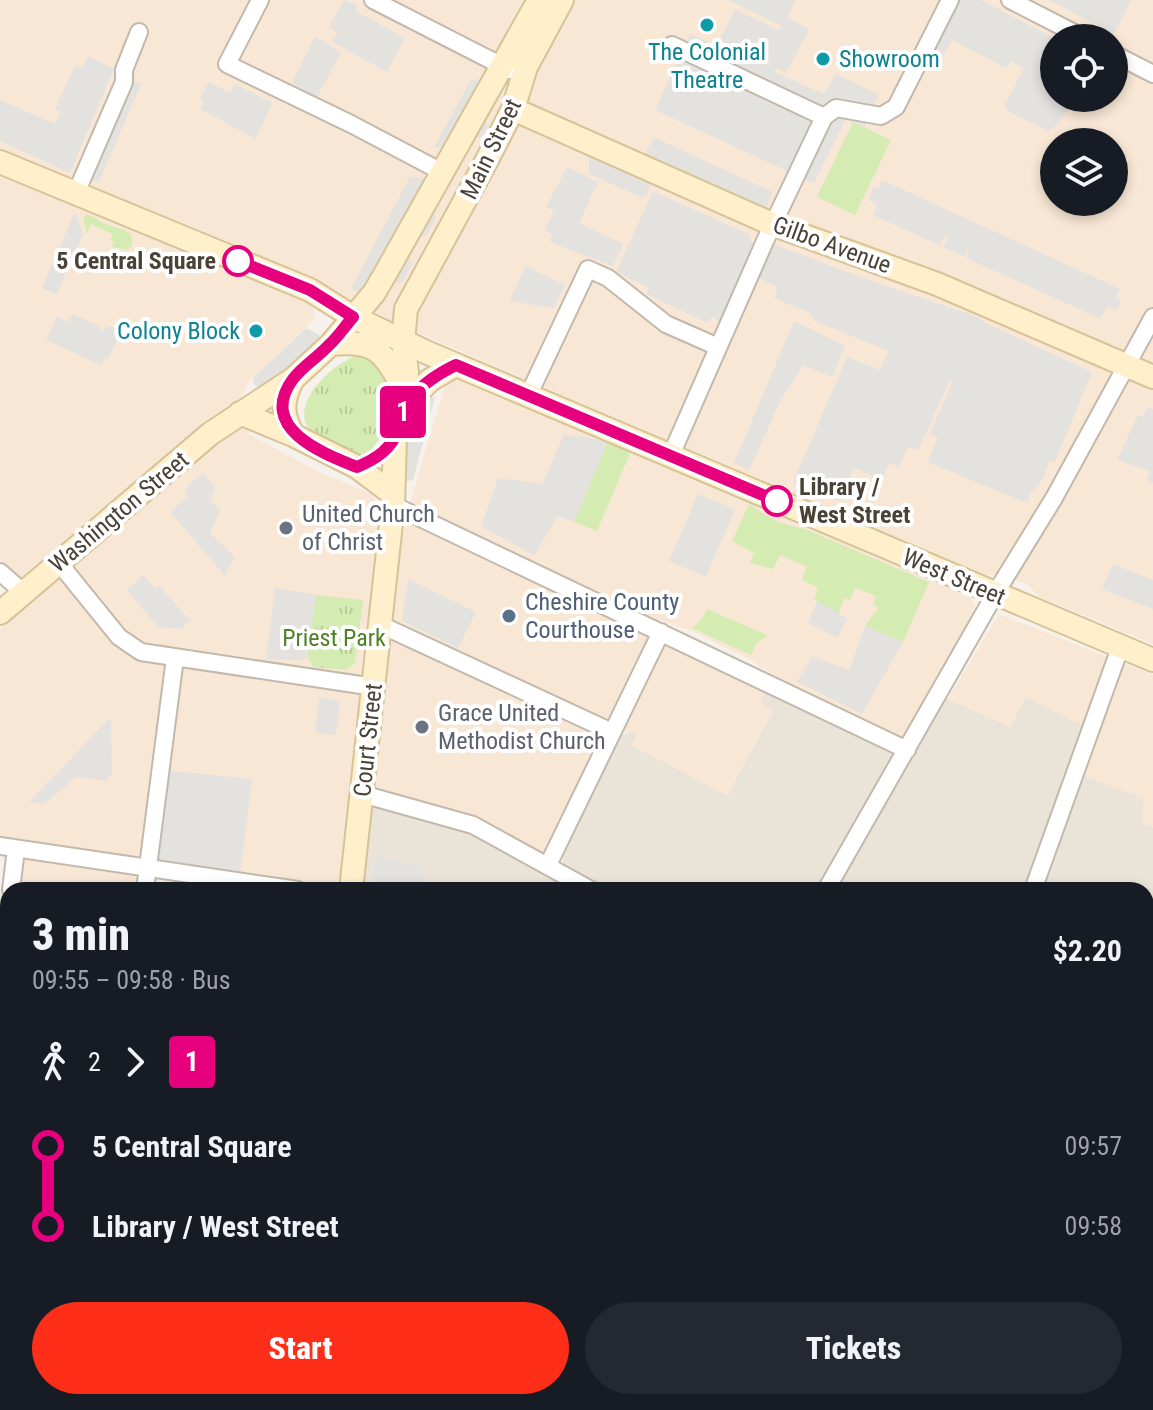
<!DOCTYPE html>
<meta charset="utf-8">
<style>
body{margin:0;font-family:"Roboto Condensed",sans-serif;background:#242831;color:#f1f3f6;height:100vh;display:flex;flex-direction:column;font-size:30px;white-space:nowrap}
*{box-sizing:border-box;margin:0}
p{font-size:26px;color:#9ea1a6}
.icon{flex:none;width:44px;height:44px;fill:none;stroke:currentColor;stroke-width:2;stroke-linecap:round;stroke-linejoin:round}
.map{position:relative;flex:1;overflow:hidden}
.panel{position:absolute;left:0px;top:882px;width:1154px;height:528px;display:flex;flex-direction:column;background:#171b24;border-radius:24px 24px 0 0;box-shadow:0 4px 12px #0003}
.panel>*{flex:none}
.badge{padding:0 16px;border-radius:6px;font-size:28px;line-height:52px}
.buttons{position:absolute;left:1040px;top:24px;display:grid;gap:16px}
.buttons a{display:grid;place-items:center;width:88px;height:88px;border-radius:50%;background:#171b24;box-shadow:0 4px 12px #0003;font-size:40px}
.map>.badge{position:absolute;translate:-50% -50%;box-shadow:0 0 0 4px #fff}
.legs{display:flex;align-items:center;gap:12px;height:88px;padding:0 32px;font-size:26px}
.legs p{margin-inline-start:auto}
.headline{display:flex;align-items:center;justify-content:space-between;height:136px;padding:0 32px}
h1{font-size:44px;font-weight:800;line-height:60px}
.button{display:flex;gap:16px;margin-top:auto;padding:16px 32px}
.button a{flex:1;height:92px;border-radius:48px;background:#ff2e18;color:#fff;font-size:32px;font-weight:800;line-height:92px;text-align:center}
.button a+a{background:#242831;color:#f1f3f6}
ul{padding:0 32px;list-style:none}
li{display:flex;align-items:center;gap:28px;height:80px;font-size:30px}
li i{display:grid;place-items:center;width:12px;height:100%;margin:0 10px;background:currentColor}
li i::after{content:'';width:20px;height:20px;margin:-10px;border:6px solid;border-radius:50%;background:#171b24}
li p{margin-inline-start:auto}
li:first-child i{background:linear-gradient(#0000 50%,currentColor 0)}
li:last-child i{background:linear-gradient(currentColor 50%,#0000 0)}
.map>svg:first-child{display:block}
</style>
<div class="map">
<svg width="1153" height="1410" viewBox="0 0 1153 1410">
<defs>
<pattern id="park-tufts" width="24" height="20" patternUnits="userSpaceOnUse" patternTransform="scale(2)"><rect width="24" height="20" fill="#d4ebb1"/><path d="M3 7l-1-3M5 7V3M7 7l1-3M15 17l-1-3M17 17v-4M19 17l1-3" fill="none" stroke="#b8cb99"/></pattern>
</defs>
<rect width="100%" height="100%" fill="#f6f1ea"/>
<path fill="#eae3d8" d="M766 690 893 752 815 890H607L564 866 562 854 618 735 631 732 637 735 632 745 727 795 773 711 760 703Z
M1026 697 1076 722 1098 728 1144 799 1143 824 1153 828V1410H300L301 1402H1146V890H833L945 698 1009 726Z
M367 804 393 808 483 835 578 890H358Z
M0 955 8 957V1402H11L8 1410H0Z
M28 1402H284L283 1410H25Z"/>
<path fill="#f8e7d5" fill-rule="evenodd" d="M0 0H1153V644L1040 597 1026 583 991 575 982 576 833 514 387 319 333 291 0 150ZM1054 38H1114V98H1054ZM1054 142H1114V202H1054Z
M0 169 311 301 314 310 313 320 247 384 240 401 252 426 248 434 319 472 369 493 384 509 340 879 336 886 0 837V629L39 598 0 559Z
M449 372 971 598 975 605 967 627 901 739 774 675 747 658 692 631 658 619 544 856 371 786 399 552 409 507Z
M999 614 1153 675V828L1143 824 1144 799 1082 775 1097 728 1076 722 1026 697 1010 727 948 699Z
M665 643 766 690 760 703 773 710 727 795 632 745 637 735 631 732H622Z
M18 854 142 872 139 890H14Z"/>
<path fill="#d4ebb1" d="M853 122 891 140 855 215 817 197Z
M86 214C94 216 98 221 106 224 117 229 124 227 132 236V245L127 250 112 247 114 242 111 240 112 234 91 224 87 233 83 220Z
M608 441 631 451 597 531 574 522Z
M749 504C768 518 782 525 805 529L929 582 903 642 865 626 878 608 873 604 876 596 855 588 850 600 844 598 838 614 814 599 818 588 802 580 807 567 780 555 773 569 750 563 754 553 732 541Z
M707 609 767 635 755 645 751 655 692 628 702 619Z"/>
<path fill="url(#park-tufts)" d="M367 353 392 386C390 413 386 443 361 457 348 451 313 437 307 426 292 397 342 355 367 353Z
M316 595 363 600 355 663 347 670 314 667 307 657Z"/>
<path fill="#e4e2df" d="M344 0 358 5 356 9 359 13 405 38 387 72 332 42 338 32 329 27Z
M729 0H796L787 18 809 29 786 73 776 68 774 72 824 94 836 74 879 95 864 127 846 119 814 183 804 180 800 187 785 180 787 174 785 170 655 110 690 34 761 66 762 61 719 41 735 9 778 30 781 26Z
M950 0H981L1054 38V98H1075L1059 123 1049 131 1011 113 1004 107 1024 68 1011 61 1006 68 952 40 935 71 918 63Z
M1049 0H1131L1114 34Z
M315 36 341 53 317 97 292 83Z
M88 56 114 69 70 173 0 141V100L55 124 61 112 55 109 75 65 82 68Z
M118 73 141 84 99 182 75 172Z
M496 79 478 110 488 126 482 136 476 138 468 128 456 147H434L471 80Z
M209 82 230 93 235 84 272 103 256 139 200 109 204 100 200 97Z
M653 137 773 192 761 219 656 173 646 196 641 197 589 174 588 142 641 166Z
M567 167 598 182 579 223 623 244 613 266 550 242 553 235 544 230 554 211 546 207Z
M410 177 438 180 426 201 436 218 427 235 423 237 414 224 400 248 412 264 403 281 398 284 389 269 374 293 353 290 352 286Z
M882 180 1120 289 1116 298 1121 301 1117 310 1107 306 1101 319 966 258 970 247 963 256 943 247 947 239 945 236 939 245 873 215 877 206 869 199 873 188 878 189Z
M653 191 750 235 749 238 755 245 765 241 871 281 975 316 990 325 1092 372 1055 462 1050 460 1043 479 1030 494 1027 503 927 462 938 438 930 434 953 381 950 380 918 450 908 447 899 467 889 463 882 480 854 468 839 502 793 482 847 357 880 370 888 351 815 321 810 313 774 298 778 287 751 275 726 330 712 316 708 323 646 294 649 288 616 272Z
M74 214 77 216 83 234 57 294 42 288Z
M526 266 565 285 554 308 509 301Z
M73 314 99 326 102 331 108 325 121 331 108 358 105 357 101 365 46 340 57 316 68 322Z
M794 321 845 346 832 377 803 365 780 402 749 470 734 463Z
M306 328 318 334 327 348 269 394 253 384V378Z
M435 397 413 480 393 484 403 407Z
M1147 407 1153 409V483L1147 480 1150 471 1117 460 1137 417 1144 415Z
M564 434 608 441 574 522 557 516 535 555 481 527 498 478 542 484Z
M203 472 215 487 210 500 220 510 210 533 235 557 225 576 170 512 187 497 185 489Z
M698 494 735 509 706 577 669 561Z
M1113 564 1153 580V609L1102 589Z
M143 575 155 588 159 585 190 621 181 629 158 627 127 590Z
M408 579 476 612 458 648 402 621Z
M275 588 316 595 307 657 302 660 266 659Z
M817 601 847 618 838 638 808 623Z
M865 626 903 642 862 714 797 682 812 656 849 670Z
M319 697 340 701 336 735 315 732Z
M111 717 112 773 106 781 76 777 44 804 29 802Z
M161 770 252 779 239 882 148 867Z
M376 857 422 866 425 887 447 890H371Z"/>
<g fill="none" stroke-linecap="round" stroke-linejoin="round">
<g stroke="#c2b9ac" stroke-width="20">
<path id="street" d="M260 0 227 64 351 124 442 172
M373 0 510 70
M1010 0 1084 38
M672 45 824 117
M1114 54 1153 74
M76 193 124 82V70L139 32
M528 396 588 269 608 278 666 324 718 347
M671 455 765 241 824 117 836 108 881 116 896 107 950 0
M393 505 907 750
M59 563 119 637 141 652 374 687
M0 572 24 593
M381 625 612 732
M362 794 473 825 591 890
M0 846 298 890
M548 865 661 632
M11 890 16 849
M145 890 175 658
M826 890 995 594 1054 498 1153 317
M1033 890 1120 648
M0 978 8 914
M1146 1044 1153 1022
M0 1137 8 1140
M1146 1277 1153 1281
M1146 1395 1153 1399
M648 1402 658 1410
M850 1402 858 1410
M17 1410 20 1402
M829 1410 834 1402
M1070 1410 1075 1402"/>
</g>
<g stroke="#d7c398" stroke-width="26">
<path id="secondary" d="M513 109 772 224 937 284 1153 377
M0 162 310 290 353 317 428 353 1153 660
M331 344C379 340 382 352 405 390
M293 379C282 400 281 414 293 435
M404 407 430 380 456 365
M240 413 293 435 357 467 393 494
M0 613 210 434 293 379 331 344 374 293 384 276 539 0
M351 890 393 505 395 438 404 407 407 372 403 341 406 309 488 158 513 109 526 67 562 0
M295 1410 296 1402"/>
</g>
<use href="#street" stroke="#fff" stroke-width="16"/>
<use href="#secondary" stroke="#ffefcb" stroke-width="22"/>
</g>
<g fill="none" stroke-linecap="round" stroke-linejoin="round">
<g stroke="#fff" stroke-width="18">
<path id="line-1" d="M238 261 310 290 353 317C345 326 338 337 329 345 318 357 302 367 293 379 257 428 322 453 357 467 376 459 392 449 398 429 400 421 402 411 406 405 418 387 437 374 456 365L777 501"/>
</g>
<use href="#line-1" stroke="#e6007e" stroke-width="12"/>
</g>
<g fill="#0f9aa8" stroke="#fff" stroke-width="3">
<circle cx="707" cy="25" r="8"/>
<circle cx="823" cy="59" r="8"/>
<circle cx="256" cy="331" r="8"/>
</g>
<g fill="#fff" stroke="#e6007e" stroke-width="4">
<circle cx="238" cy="261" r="14"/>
<circle cx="777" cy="501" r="14"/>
</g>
<g fill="#6b7280" stroke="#fff" stroke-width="3">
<circle cx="286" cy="528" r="8"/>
<circle cx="422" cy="727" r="8"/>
</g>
<circle fill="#5c6f8a" stroke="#fff" stroke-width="3" cx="509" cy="616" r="8"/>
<g text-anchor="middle" stroke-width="8" stroke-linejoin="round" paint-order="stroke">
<g font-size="24" fill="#0d838f" stroke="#fff">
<text x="707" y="60">The Colonial<tspan x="707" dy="28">Theatre</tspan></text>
<text x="839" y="67" text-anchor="start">Showroom</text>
<text x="240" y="339" text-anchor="end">Colony Block</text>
</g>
<g font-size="24" fill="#4a4237" stroke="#fff">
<text transform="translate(491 149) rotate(-64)" y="8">Main Street</text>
<text transform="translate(832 245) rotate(20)" y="8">Gilbo Avenue</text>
<text transform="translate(119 512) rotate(-40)" y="8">Washington Street</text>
<text transform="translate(954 577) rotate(23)" y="8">West Street</text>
<text transform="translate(368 740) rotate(-84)" y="8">Court Street</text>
</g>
<g font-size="24" font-weight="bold" fill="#4a4237" stroke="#fff" text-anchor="end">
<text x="216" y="269">5 Central Square</text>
<text x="799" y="495" text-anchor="start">Library /<tspan x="799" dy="28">West Street</tspan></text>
</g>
<g font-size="24" fill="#5b616d" stroke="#fff" text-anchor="start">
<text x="302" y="522">United Church<tspan x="302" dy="28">of Christ</tspan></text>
<text x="438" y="721">Grace United<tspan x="438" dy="28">Methodist Church</tspan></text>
</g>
<g font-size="24" fill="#4e5e75" stroke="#fff" text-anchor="start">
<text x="525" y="610">Cheshire County<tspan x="525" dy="28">Courthouse</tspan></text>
</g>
<g font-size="24" fill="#4d8027" stroke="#fff">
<text x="334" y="646">Priest Park</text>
</g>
</g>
</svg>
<div class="buttons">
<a><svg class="icon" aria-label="locate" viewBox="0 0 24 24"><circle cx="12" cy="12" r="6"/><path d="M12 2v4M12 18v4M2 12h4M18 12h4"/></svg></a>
<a><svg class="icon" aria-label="layers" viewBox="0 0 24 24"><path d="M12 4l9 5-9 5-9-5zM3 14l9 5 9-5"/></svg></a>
</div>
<b class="badge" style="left:403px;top:412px;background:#e6007e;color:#fff">1</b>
<section class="panel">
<div class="headline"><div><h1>3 min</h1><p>09:55 – 09:58 · Bus</p></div><b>$2.20</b></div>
<div class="legs"><svg class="icon" aria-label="walk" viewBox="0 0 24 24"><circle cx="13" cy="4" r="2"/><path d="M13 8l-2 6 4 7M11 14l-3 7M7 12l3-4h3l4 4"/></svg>2<svg class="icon" aria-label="forward" viewBox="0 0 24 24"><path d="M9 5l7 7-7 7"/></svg><b class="badge" style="background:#e6007e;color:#fff">1</b></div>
<ul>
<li><i style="color:#e6007e"></i><b>5 Central Square</b><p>09:57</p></li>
<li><i style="color:#e6007e"></i><b>Library / West Street</b><p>09:58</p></li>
</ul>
<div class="button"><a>Start</a><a>Tickets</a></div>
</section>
</div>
